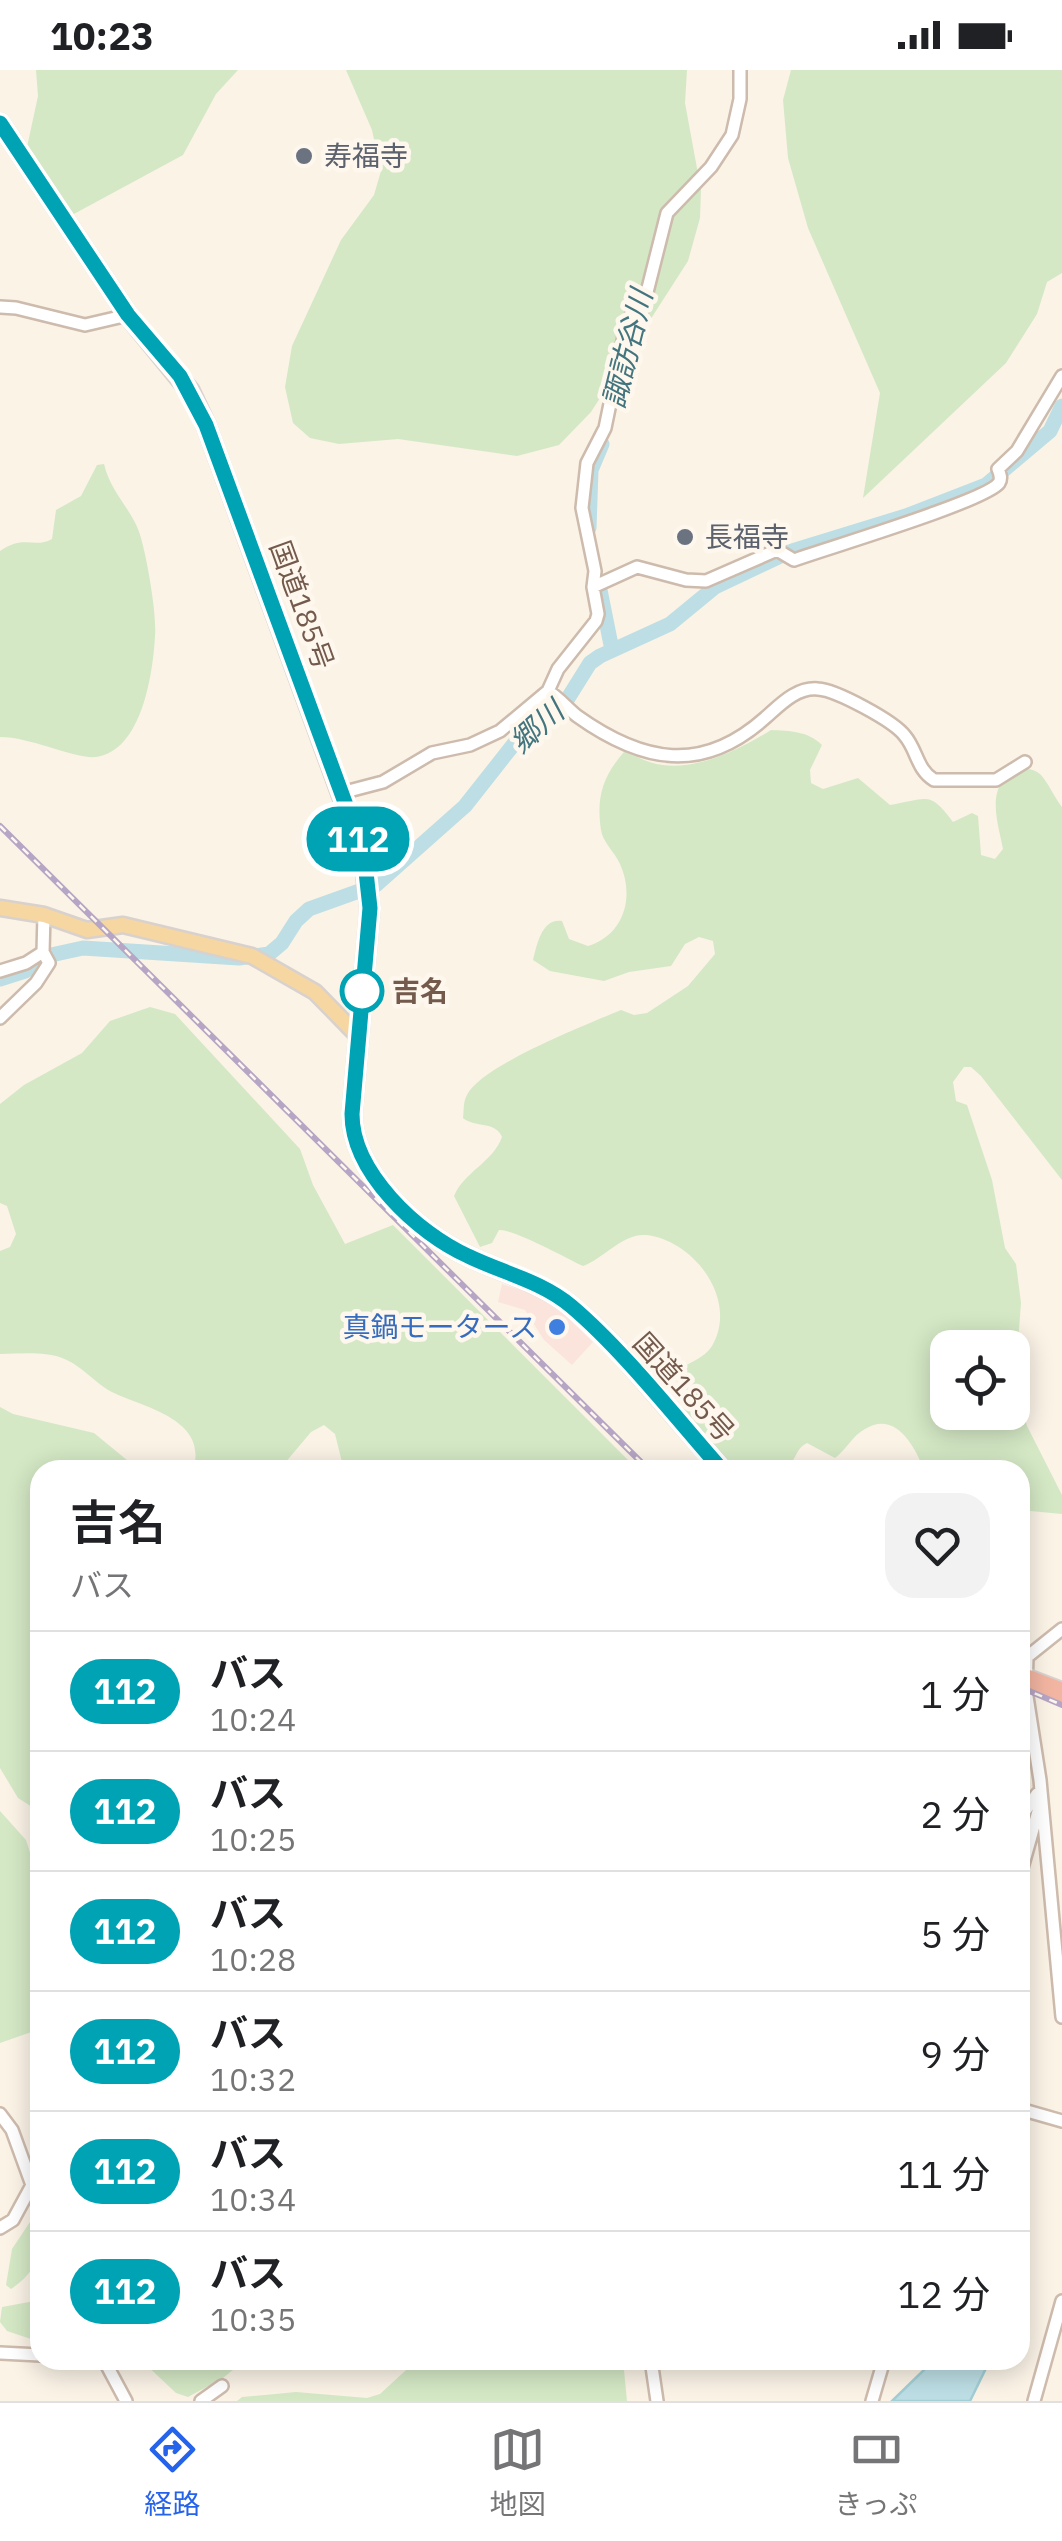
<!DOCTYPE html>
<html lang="ja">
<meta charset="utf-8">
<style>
body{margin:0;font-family:"IBM Plex Sans","Noto Sans JP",sans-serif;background:#f2f2f2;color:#202124;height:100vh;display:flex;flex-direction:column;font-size:38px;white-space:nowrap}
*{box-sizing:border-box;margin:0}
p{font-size:32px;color:#757577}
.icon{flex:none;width:55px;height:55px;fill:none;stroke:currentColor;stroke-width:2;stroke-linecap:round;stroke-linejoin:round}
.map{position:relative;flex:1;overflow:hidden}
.details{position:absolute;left:30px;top:1390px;width:1000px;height:910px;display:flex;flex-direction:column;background:#fff;border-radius:30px;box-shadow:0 5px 25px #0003}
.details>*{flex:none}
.badge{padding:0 20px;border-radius:32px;font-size:35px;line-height:65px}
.buttons{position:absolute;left:930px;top:1260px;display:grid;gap:20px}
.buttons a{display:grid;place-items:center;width:100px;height:100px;border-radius:20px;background:#fff;box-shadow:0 5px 25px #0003;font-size:50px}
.map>.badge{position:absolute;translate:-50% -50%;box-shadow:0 0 0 5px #fff}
.round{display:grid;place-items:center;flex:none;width:105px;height:105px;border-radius:30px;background:#f2f2f2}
.overview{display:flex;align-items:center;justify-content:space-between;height:170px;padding:0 40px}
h1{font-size:48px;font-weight:600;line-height:75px}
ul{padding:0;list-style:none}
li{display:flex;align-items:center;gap:30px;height:120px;padding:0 40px;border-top:2px solid #e0e0e0}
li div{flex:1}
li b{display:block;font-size:38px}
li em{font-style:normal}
li .badge{min-width:110px;font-weight:700;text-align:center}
.status{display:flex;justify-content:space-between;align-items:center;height:70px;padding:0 50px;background:#fff;direction:ltr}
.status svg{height:28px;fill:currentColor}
.menu{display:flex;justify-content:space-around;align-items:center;height:140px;border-top:2px solid #e0e0e0;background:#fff;font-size:28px;color:#757577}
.menu a{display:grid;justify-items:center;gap:5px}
.menu .current{color:#2563eb}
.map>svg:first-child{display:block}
</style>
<div class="status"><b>10:23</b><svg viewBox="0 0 49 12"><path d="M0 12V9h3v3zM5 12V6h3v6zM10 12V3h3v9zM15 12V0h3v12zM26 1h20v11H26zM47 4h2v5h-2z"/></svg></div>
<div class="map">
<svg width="1062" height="2331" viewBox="0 0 1062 2331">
<rect width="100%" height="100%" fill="#fbf3e6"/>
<path fill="#fbe4db" d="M502 1214 535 1225 565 1245 593 1272 572 1295 544 1270 525 1240 498 1232Z"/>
<path fill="#d4e8c5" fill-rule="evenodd" d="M36 0H238L216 24 183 85 72 145 24 91 38 26Z
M346 0H687L685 33 701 120 700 148 688 191 591 342 559 375 517 386 398 369 339 374 310 368 293 353 285 317 292 276 341 170 374 125 381 101 372 60Z
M791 0H1062V203L1047 212 1037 244 1006 293 863 428 880 323 808 158 788 88 783 30Z
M104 394C111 424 134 441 141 468 147 489 157 544 155 566 153 603 142 681 96 687 74 689 31 667 0 667V481C25 464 34 479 52 469L56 440 81 426 97 395Z
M771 660C790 661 808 661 822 675L810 700 811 713 823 719 858 708 890 735C928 729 929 720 953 752L972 743 978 746 981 785 995 789 1003 779C998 752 984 715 1017 701 1024 698 1033 698 1040 704 1048 712 1054 727 1062 737V1110L981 1006 971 997H964L953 1012 956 1031 967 1035 992 1110 1005 1178 1016 1194 1021 1233 1016 1299 1018 1323 1027 1356 1062 1425V1444L1020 1440V1400H924C915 1376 895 1340 865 1359 852 1366 846 1380 835 1388L807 1373C797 1378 798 1384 791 1393 780 1405 754 1400 739 1400L684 1347 675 1302C687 1293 704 1289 712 1276 739 1230 694 1170 646 1165 623 1163 604 1188 583 1196 564 1187 514 1159 499 1160L492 1173 480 1177 454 1126C464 1102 493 1092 502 1067 496 1051 475 1058 463 1048 464 1041 463 1031 467 1025 482 995 588 954 621 940L634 945 647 943 688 916 715 884 713 871 699 867 685 874 671 896 629 902 604 911 550 901 533 890C537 874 542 848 562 851L569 869 588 876C624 865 635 827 620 794 615 782 603 773 601 760 596 727 603 706 624 682 636 686 650 694 663 695 699 700 742 678 771 660ZM948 1278H1012V1342H948Z
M150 937 175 944 300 1079 313 1115 345 1174 393 1155 638 1400H344L335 1364 324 1355 311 1362 279 1400H193C209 1350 146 1338 114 1323 95 1314 82 1295 62 1288 42 1281 21 1284 0 1284V1181L10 1177 16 1164 7 1136 0 1133V1034L24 1015 82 983 110 951Z
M0 1337 13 1344 94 1363 133 1395 134 1400H40V1742L18 1728 0 1698Z
M0 1741 26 1770 32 1789 40 1796V1959L0 1973Z
M40 2137C40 2173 45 2197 11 2219L6 2215 12 2179Z
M40 2230V2272L7 2261 0 2252 2 2237Z
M141 2290H245L223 2308 188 2327 176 2323Z
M417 2290H623L627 2331H237L242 2327 296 2322 367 2328 380 2324Z"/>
<path fill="#bcdee4" stroke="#a2ced5" stroke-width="2.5" d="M929 2290H990L970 2331H892L924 2300Z"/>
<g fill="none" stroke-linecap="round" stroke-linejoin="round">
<path stroke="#bcdee4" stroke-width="15" d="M618 319 637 239
M589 458 591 400 602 374
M599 515 612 580
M0 909 25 901 51 885 83 878 239 888 269 884 282 873 296 851 309 839 376 815 465 736 521 665 560 641 590 593 600 586 670 554 715 517 789 482 906 446 986 415 1050 361 1062 336"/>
<g stroke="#cdbbad" stroke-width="16">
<path id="minor" d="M0 237 16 238 85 255 128 245
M593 517 637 497 686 510 706 511 777 480 794 490C824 479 986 431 999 413 1002 408 1000 404 998 399L1017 381 1062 306
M548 621C559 628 567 638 577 646 643 693 702 704 765 648 780 635 796 617 818 619 836 620 894 651 905 666 917 680 917 700 934 710H996L1025 692
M341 723 383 712 432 683 470 675 500 661 548 621 558 599 596 551 598 544 593 517 595 501 582 438 587 393 605 358 625 261 631 246 643 238 667 143 711 97 732 65 740 29V0
M0 901 26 893 43 882
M0 948 36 913 49 893 43 882 44 845
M1062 1559 1027 1587 1026 1620 1040 1710 1062 1947
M1020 1748 1037 1724
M1020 1805 1039 1738
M1020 2039 1062 2051
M0 2044 12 2060 32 2115 13 2150 0 2158
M0 2283 40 2285
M104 2290 126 2331
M651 2290 657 2331
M201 2331 222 2316
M872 2331 884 2290
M1034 2331 1062 2231"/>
</g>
<g stroke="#d8d1cd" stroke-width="19">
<path id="major" d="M0 838 44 845 87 860 123 855 252 886 315 922 358 966"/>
</g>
<g stroke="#d8d1cd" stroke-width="22">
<path id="highway" d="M0 53 128 245 190 321 206 355 363 784 370 838 352 1044C352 1102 417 1163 468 1186 503 1203 540 1211 571 1236 625 1281 674 1348 723 1400
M1020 1606 1062 1622"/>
</g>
<use href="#minor" stroke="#fff" stroke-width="11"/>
<use href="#major" stroke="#f6d7a2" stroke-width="14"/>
<use href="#highway" stroke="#f2b5a1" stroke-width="18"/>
<g stroke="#b6a5c4" stroke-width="6">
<path id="rail" d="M0 756 649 1400
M1020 1617 1062 1635"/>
</g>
<use href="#rail" stroke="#fef7ed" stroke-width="2.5" stroke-dasharray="8" stroke-linecap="butt"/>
</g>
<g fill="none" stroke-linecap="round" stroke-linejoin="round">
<g stroke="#fff" stroke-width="22">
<path id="line" d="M0 53 128 245 180 306 206 355 364 784 370 838 352 1044C352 1102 417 1163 468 1186 503 1203 541 1211 571 1236 623 1280 676 1348 722 1400"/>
</g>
<use href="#line" stroke="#00a3b4" stroke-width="15"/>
</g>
<g fill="#6b7280" stroke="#fef7ed" stroke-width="4">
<circle cx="304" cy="86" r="10"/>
<circle cx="685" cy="467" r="10"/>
</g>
<circle fill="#fff" stroke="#00a3b4" stroke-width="5" cx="362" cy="921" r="20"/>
<circle fill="#3f7fe0" stroke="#fef7ed" stroke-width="4" cx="557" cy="1257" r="10"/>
<g text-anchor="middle" stroke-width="9" stroke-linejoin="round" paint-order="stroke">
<g font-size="28" fill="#5b616d" stroke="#fef7ed" text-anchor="start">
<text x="324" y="96">寿福寺</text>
<text x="705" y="477">長福寺</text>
</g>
<g font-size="28" fill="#735a4c" stroke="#fef7ed">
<text transform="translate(302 535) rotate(70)" y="10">国道185号</text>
<text transform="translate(684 1317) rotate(48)" y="10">国道185号</text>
</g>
<g font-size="28" font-weight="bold" fill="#735a4c" stroke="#fef7ed" text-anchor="start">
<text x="392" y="931">吉名</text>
</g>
<g font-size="28" fill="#366cbe" stroke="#fef7ed" text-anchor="end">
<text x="537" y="1267">真鍋モータース</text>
</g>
<g font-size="30" font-style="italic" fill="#43757f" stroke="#fef7ed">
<text transform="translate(628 279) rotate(-76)" y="10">諏訪谷川</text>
<text transform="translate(537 657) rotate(-42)" y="10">郷川</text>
</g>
</g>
</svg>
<div class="buttons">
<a><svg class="icon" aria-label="locate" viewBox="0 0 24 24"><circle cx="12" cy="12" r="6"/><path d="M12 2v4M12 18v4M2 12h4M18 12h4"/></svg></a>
</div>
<b class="badge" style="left:358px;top:769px;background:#00a3b4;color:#fff">112</b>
<section class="details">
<div class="overview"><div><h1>吉名</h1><p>バス</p></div><a class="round"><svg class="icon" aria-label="heart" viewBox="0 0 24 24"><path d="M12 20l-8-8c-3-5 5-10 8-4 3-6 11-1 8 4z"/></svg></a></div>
<ul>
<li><span class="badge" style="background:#00a3b4;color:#fff">112</span><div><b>バス</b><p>10:24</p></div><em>1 分</em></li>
<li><span class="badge" style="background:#00a3b4;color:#fff">112</span><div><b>バス</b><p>10:25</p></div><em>2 分</em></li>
<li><span class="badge" style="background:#00a3b4;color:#fff">112</span><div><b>バス</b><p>10:28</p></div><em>5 分</em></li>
<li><span class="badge" style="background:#00a3b4;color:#fff">112</span><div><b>バス</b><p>10:32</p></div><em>9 分</em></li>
<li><span class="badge" style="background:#00a3b4;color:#fff">112</span><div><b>バス</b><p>10:34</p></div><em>11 分</em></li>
<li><span class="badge" style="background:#00a3b4;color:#fff">112</span><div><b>バス</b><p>10:35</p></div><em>12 分</em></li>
</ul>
</section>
</div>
<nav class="menu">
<a class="current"><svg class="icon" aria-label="directions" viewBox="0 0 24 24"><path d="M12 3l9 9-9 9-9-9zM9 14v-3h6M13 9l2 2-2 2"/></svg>経路</a>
<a><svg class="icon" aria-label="map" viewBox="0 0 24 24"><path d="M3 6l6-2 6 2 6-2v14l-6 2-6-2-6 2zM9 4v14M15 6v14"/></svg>地図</a>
<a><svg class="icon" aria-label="tickets" viewBox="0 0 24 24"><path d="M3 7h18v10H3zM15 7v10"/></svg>きっぷ</a>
</nav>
